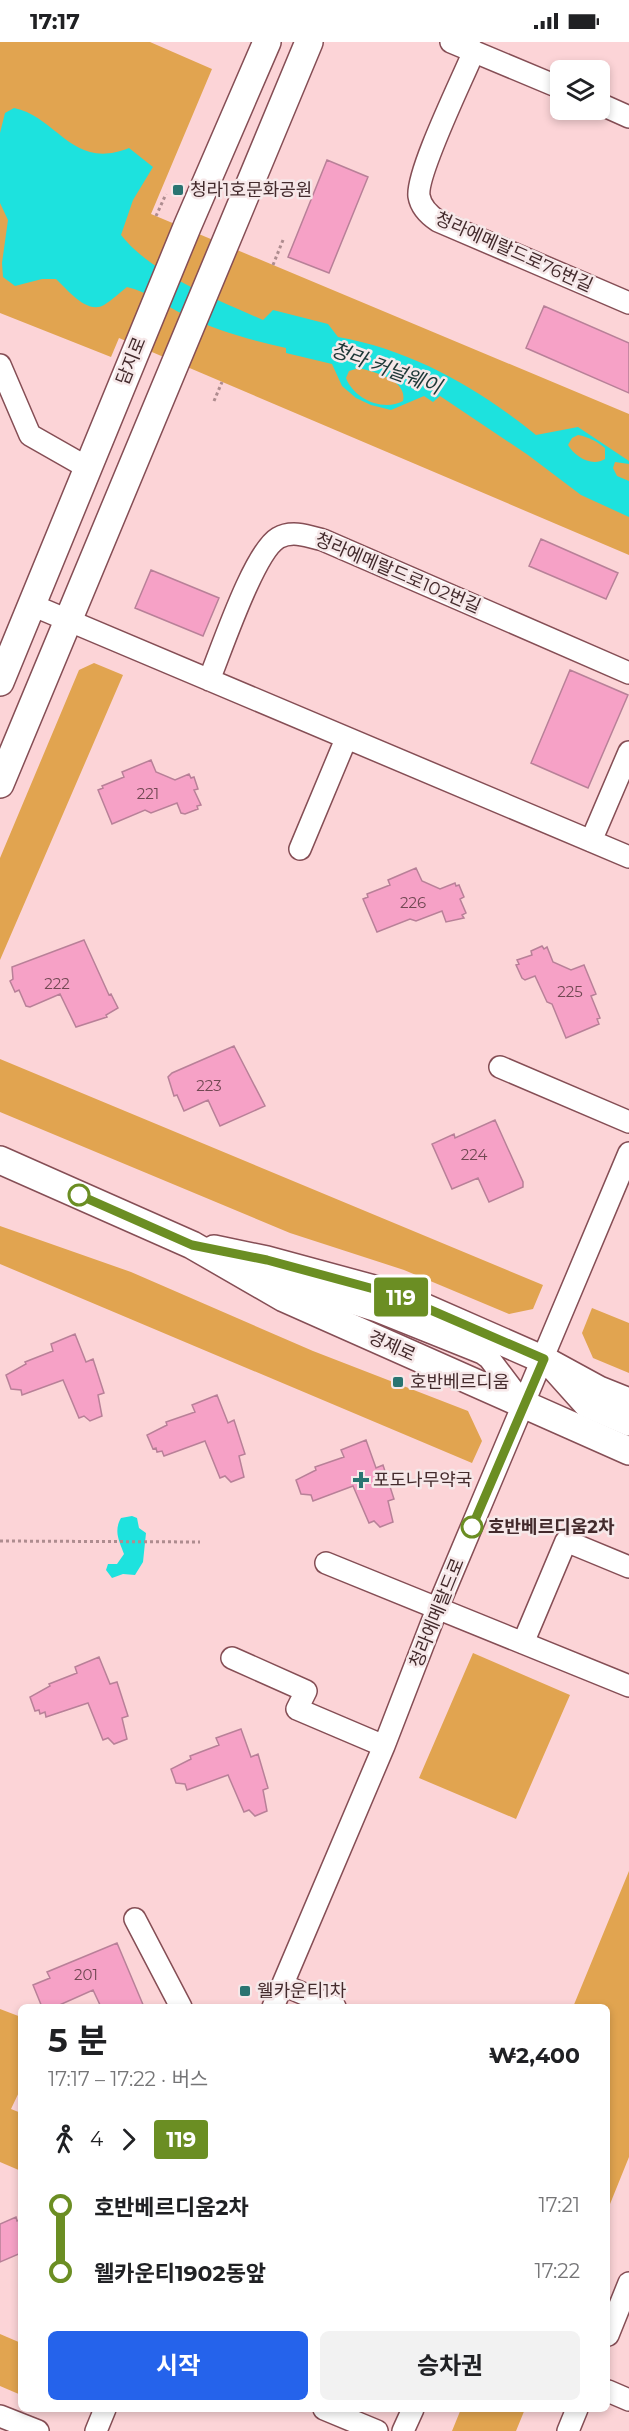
<!DOCTYPE html>
<html lang="ko">
<meta charset="utf-8">
<style>
body{margin:0;font-family:Montserrat,"Noto Sans KR",sans-serif;background:#f2f2f2;color:#202124;height:100vh;display:flex;flex-direction:column;font-size:22px;white-space:nowrap}
*{box-sizing:border-box;margin:0}
p{font-size:20px;color:#757577}
.icon{flex:none;width:33px;height:33px;fill:none;stroke:currentColor;stroke-width:2;stroke-linecap:round;stroke-linejoin:round}
.map{position:relative;flex:1;overflow:hidden}
.panel{position:absolute;left:18px;top:1962px;width:592px;height:408px;display:flex;flex-direction:column;background:#fff;border-radius:9px;box-shadow:0 3px 9px #0003}
.panel>*{flex:none}
.badge{padding:0 12px;border-radius:4px;font-size:21px;line-height:39px}
.fabs{position:absolute;left:550px;top:18px;display:grid;gap:12px}
.fabs a{display:grid;place-items:center;width:60px;height:60px;border-radius:9px;background:#fff;box-shadow:0 3px 9px #0003;font-size:30px}
.map>.badge{position:absolute;translate:-50% -50%;box-shadow:0 0 0 3px #fff}
.legs{display:flex;align-items:center;gap:9px;height:66px;padding:0 30px;font-size:20px}
.legs p{margin-inline-start:auto}
.head{display:flex;align-items:center;justify-content:space-between;height:102px;padding:0 30px}
h1{font-size:33px;font-weight:700;line-height:45px}
.button{display:flex;gap:12px;margin-top:auto;padding:12px 30px}
.button a{flex:1;height:69px;border-radius:9px;background:#2563eb;color:#fff;font-size:24px;font-weight:700;line-height:69px;text-align:center}
.button a+a{background:#f2f2f2;color:#202124}
ul{padding:0 30px;list-style:none}
li{display:flex;align-items:center;gap:21px;height:66px;font-size:22px}
li i{display:grid;place-items:center;width:9px;height:100%;margin:0 8px;background:currentColor}
li i::after{content:'';width:15px;height:15px;margin:-8px;border:4px solid;border-radius:50%;background:#fff}
li p{margin-inline-start:auto}
li:first-child i{background:linear-gradient(#0000 50%,currentColor 0)}
li:last-child i{background:linear-gradient(currentColor 50%,#0000 0)}
.status{display:flex;justify-content:space-between;align-items:center;height:42px;padding:0 30px;background:#fff;direction:ltr}
.status svg{height:16px;fill:currentColor}
.map>svg:first-child{display:block}
</style>
<div class="status"><b>17:17</b><svg viewBox="0 0 49 12"><path d="M0 12V9h3v3zM5 12V6h3v6zM10 12V3h3v9zM15 12V0h3v12zM26 1h20v11H26zM47 4h2v5h-2z"/></svg></div>
<div class="map">
<svg width="629" height="2389" viewBox="0 0 629 2389">
<rect width="100%" height="100%" fill="#fcd4d7"/>
<path fill="#e1a450" d="M0 0H150L212 27 151 172 629 372V513L119 296 111 315 0 271Z
M94 621 123 633 0 918V816L79 628Z
M0 1017 543 1243 533 1267 509 1272 404 1228 290 1191 0 1070Z
M0 1184 131 1230 313 1309 468 1369 482 1399 472 1421 0 1222Z
M592 1266 629 1281V1331L593 1316 582 1291Z
M473 1611 570 1653 516 1777 419 1736Z
M629 1829V2115L608 2167V1965H573Z
M0 1967 21 1975V2046L11 2067 21 2071V2129L0 2120Z
M0 2292 21 2301V2353L0 2344Z
M461 2367H525L516 2389H452Z"/>
<path fill="#1de2de" fill-rule="evenodd" d="M14 66C58 75 72 129 129 106L153 125 133 158 121 193C153 233 216 257 263 278L273 268 328 282 338 295C412 308 478 346 536 393L578 385 629 419V422L615 420 613 426 617 434 629 439V475L581 453 528 413 440 354 433 360 424 354 391 368 371 363 356 356 342 344 332 322 286 311V306C251 298 217 289 185 273 165 264 149 250 127 245 119 251 112 258 104 263 87 273 67 247 56 237H42L15 244 3 235 2 221 8 178 0 161V91L5 71ZM359 326C374 330 408 338 403 359 383 370 354 357 346 336L349 329ZM578 393C589 395 596 399 605 406V417C592 425 575 415 568 403L572 396Z
M132 1474 137 1476 139 1486 146 1491 143 1520 135 1533 123 1532 112 1536 106 1528 108 1522H117L124 1512C120 1500 113 1490 121 1476Z"/>
<path fill="#f6a1c6" stroke="#b88098" stroke-width="1.5" d="M327 118 368 135 329 231 288 215Z
M544 264 629 301V351L526 306Z
M541 497 618 531 606 557 529 524Z
M151 528 219 556 203 594 135 566Z
M570 628 628 653 588 746 531 721Z
M151 718 156 730 175 738 189 732 191 736 194 735 198 747 194 748 201 763 197 764 198 767 185 772 181 771 177 761 151 771 145 768 112 782 98 748 103 746 102 744 124 735 122 730Z
M416 826 422 839 440 847 455 841 456 844 459 843 464 855 460 857 466 871 462 873 464 876 446 880 442 869 416 879 410 877 377 890 363 857 368 855 367 852 390 843 388 838Z
M84 898 109 953 111 952 118 966 106 973 107 975 76 985 60 952 30 965 26 964 19 948 15 950 10 939 13 937 12 925Z
M542 904 544 907 547 905 553 920 571 928 584 923 596 952 591 954 600 976 597 977 599 982 566 996 552 962 547 960 535 934 525 938 522 936 516 923 519 922 517 918 532 913 531 909Z
M234 1004 265 1064 220 1084 208 1058 184 1069 177 1053 174 1054 168 1035 172 1031Z
M495 1078 523 1140V1145L489 1160 478 1136 452 1147 432 1102 454 1092 455 1096Z
M75 1292 86 1320 93 1317 104 1351 98 1353 102 1374 90 1379 84 1374 79 1376 63 1338 22 1353 21 1348 11 1347 6 1333 26 1322 25 1320 53 1309 51 1302Z
M217 1353 228 1381 234 1378 245 1412 239 1414 244 1435 231 1440 225 1434 220 1436 205 1399 164 1414 162 1409 157 1410 156 1406 153 1407 147 1393 167 1383 166 1380 195 1370 192 1363Z
M366 1398 376 1426 383 1423 394 1457 388 1459 393 1480 380 1485 374 1479 369 1481 353 1444 313 1459 311 1453 301 1452 296 1438 316 1428 315 1425 344 1415 341 1408Z
M99 1615 110 1642 117 1640 128 1674 122 1676 127 1697 114 1702 108 1696 103 1698 88 1661 46 1675 45 1670 40 1672 39 1668 35 1669 30 1655 50 1644 49 1642 77 1631 75 1625Z
M241 1687 251 1715 258 1712 268 1746 263 1748 267 1769 255 1774 249 1768 244 1770 228 1733 187 1748 185 1742 176 1741 171 1727 191 1717 190 1714 219 1703 216 1696Z
M117 1901 144 1965H101L93 1948 55 1965H42L33 1943 50 1936 47 1930Z
M16 2175 17 2179 21 2177V2211L0 2220V2182Z"/>
<g fill="none" stroke-linecap="round" stroke-linejoin="round">
<g stroke="#854e55" stroke-width="24">
<path id="minor" d="M451 0 561 46
M474 9C463 36 416 131 419 154 421 166 429 173 438 179L629 261
M600 62 629 75
M0 323 30 393 88 426
M32 563 629 815
M209 638C221 609 254 510 278 496 292 488 308 494 323 498L629 631
M591 799 629 710
M300 807 346 697
M500 1025 629 1080
M254 1230 377 1269 482 1311 489 1316 523 1361
M551 1326 585 1364 629 1383
M326 1521 629 1644
M523 1601 566 1499 629 1525
M232 1616 306 1649 297 1667 384 1704
M135 1877 181 1965
M283 1943 335 1965
M273 1965 384 1704 437 1567 629 1111
M608 2293 629 2241
M608 2349 629 2358
M324 2367 377 2389
M0 2374 38 2389
M96 2389 105 2367
M403 2389 413 2367
M568 2389 577 2367"/>
</g>
<g stroke="#854e55" stroke-width="30">
<path id="major" d="M0 640 187 185 267 0
M0 742 309 0
M0 1118 192 1203 284 1256 629 1409
M214 1207 267 1218 396 1253 544 1318 599 1348 629 1360"/>
</g>
<path stroke="#ae8c8f" stroke-width="3" stroke-dasharray="3 3" stroke-linecap="butt" d="M156 174 166 152
M273 223 283 198
M214 359 222 340
M0 1499 200 1500"/>
<use href="#minor" stroke="#fff" stroke-width="21"/>
<use href="#major" stroke="#fff" stroke-width="27"/>
</g>
<g fill="none" stroke-linecap="round" stroke-linejoin="round">
<g stroke="#fff" stroke-width="14">
<path id="line-1" d="M79 1153 192 1203 267 1218 396 1253 544 1317 472 1485"/>
</g>
<use href="#line-1" stroke="#6b8e23" stroke-width="9"/>
</g>
<g fill="#2a7471" stroke="#f6e8e9" stroke-width="2">
<rect x="172" y="142" width="12" height="12" rx="3"/>
<rect x="392" y="1334" width="12" height="12" rx="3"/>
<path d="M358 1429h6v6h6v6h-6v6h-6v-6h-6v-6h6z"/>
<rect x="239" y="1943" width="12" height="12" rx="3"/>
</g>
<g fill="#fff" stroke="#6b8e23" stroke-width="3">
<circle cx="79" cy="1153" r="10"/>
<circle cx="472" cy="1485" r="10"/>
</g>
<g text-anchor="middle" stroke-width="5" stroke-linejoin="round" paint-order="stroke">
<g font-size="15" fill="#704852">
<text x="148" y="757">221</text>
<text x="413" y="866">226</text>
<text x="57" y="947">222</text>
<text x="570" y="955">225</text>
<text x="209" y="1049">223</text>
<text x="474" y="1118">224</text>
<text x="86" y="1938">201</text>
</g>
<g font-size="18" fill="#432a2c" stroke="#f6e8e9" text-anchor="start">
<text x="190" y="154">청라1호문화공원</text>
<text x="410" y="1346">호반베르디움</text>
<text x="373" y="1444">포도나무약국</text>
<text x="257" y="1955">웰카운티1차</text>
</g>
<g font-size="18" fill="#432a2c" stroke="#f6e8e9">
<text transform="translate(514 210) rotate(24)" y="6">청라에메랄드로76번길</text>
<text transform="translate(131 319) rotate(-68)" y="6">담지로</text>
<text transform="translate(398 531) rotate(23)" y="6">청라에메랄드로102번길</text>
<text transform="translate(392 1304) rotate(24)" y="6">경제로</text>
<text transform="translate(437 1571) rotate(-68)" y="6">청라에메랄드로</text>
</g>
<g font-size="18" font-weight="bold" fill="#432a2c" stroke="#f6e8e9" text-anchor="start">
<text x="488" y="1491">호반베르디움2차</text>
</g>
<g font-size="20" font-style="italic" fill="#1c3736" stroke="#f6e8e9">
<text transform="translate(386 326) rotate(20)" y="7">청라 커널웨이</text>
</g>
</g>
</svg>
<div class="fabs">
<a><svg class="icon" aria-label="layers" viewBox="0 0 24 24"><path d="M12 4l9 5-9 5-9-5zM3 14l9 5 9-5"/></svg></a>
</div>
<b class="badge" style="left:401px;top:1255px;background:#6b8e23;color:#fff">119</b>
<section class="panel">
<div class="head"><div><h1>5 분</h1><p>17:17 – 17:22 · 버스</p></div><b>₩2,400</b></div>
<div class="legs"><svg class="icon" aria-label="walk" viewBox="0 0 24 24"><circle cx="13" cy="4" r="2"/><path d="M13 8l-2 6 4 7M11 14l-3 7M7 12l3-4h3l4 4"/></svg>4<svg class="icon" aria-label="forward" viewBox="0 0 24 24"><path d="M9 5l7 7-7 7"/></svg><b class="badge" style="background:#6b8e23;color:#fff">119</b></div>
<ul>
<li><i style="color:#6b8e23"></i><b>호반베르디움2차</b><p>17:21</p></li>
<li><i style="color:#6b8e23"></i><b>웰카운티1902동앞</b><p>17:22</p></li>
</ul>
<div class="button"><a>시작</a><a>승차권</a></div>
</section>
</div>
